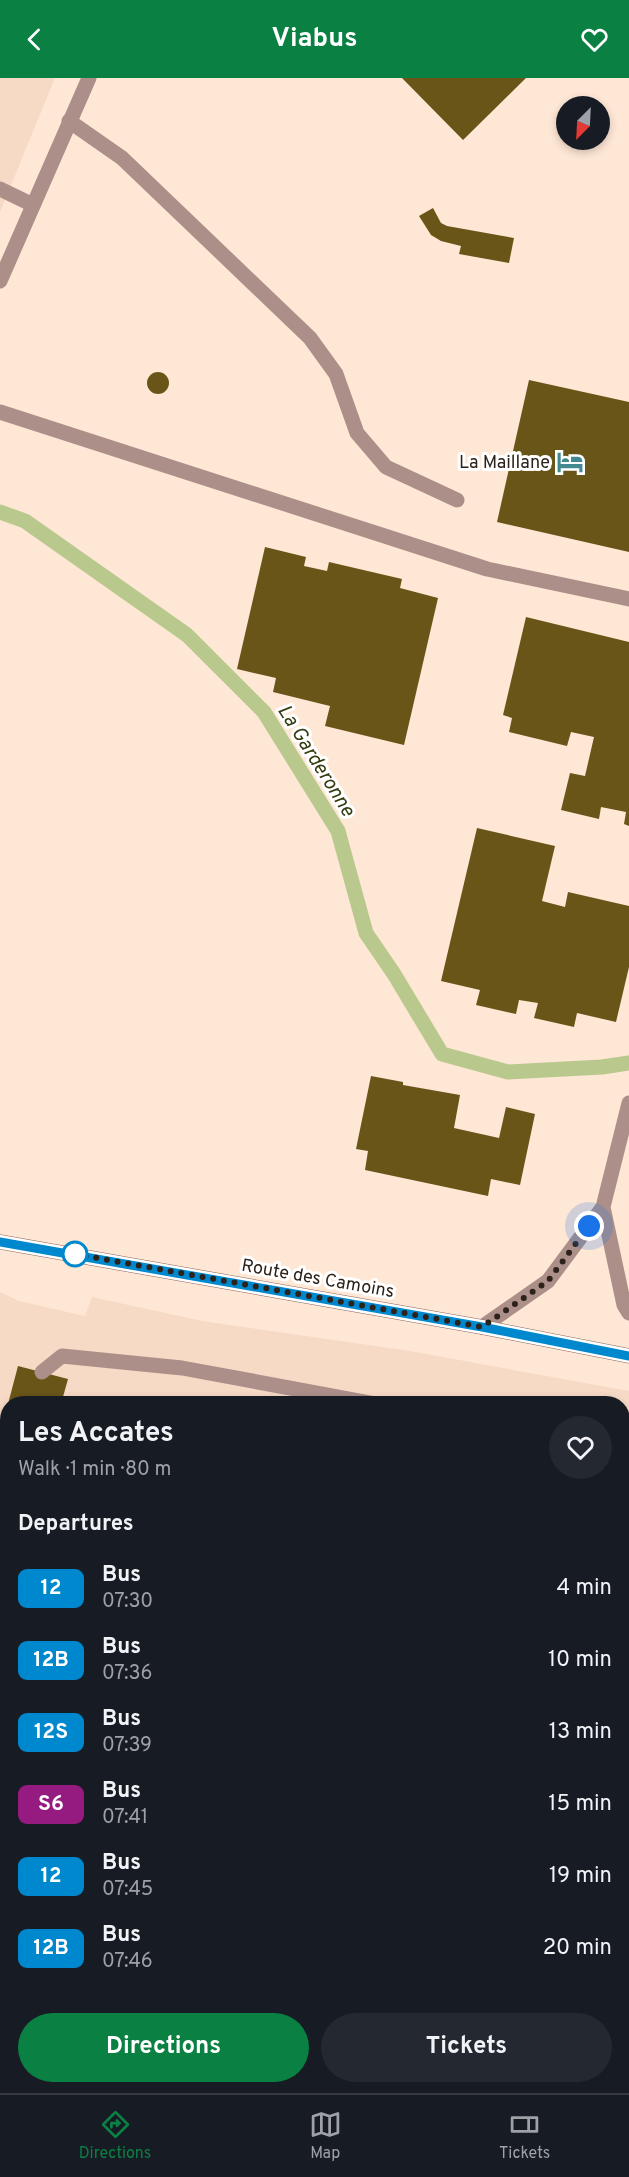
<!DOCTYPE html>
<meta charset="utf-8">
<style>
body{margin:0;font-family:Overpass,sans-serif;background:#242831;color:#f1f3f6;height:100vh;display:flex;flex-direction:column;font-size:22px;white-space:nowrap}
*{box-sizing:border-box;margin:0}
p{font-size:20px;color:#9ea1a6}
.icon{flex:none;width:33px;height:33px;fill:none;stroke:currentColor;stroke-width:2;stroke-linecap:round;stroke-linejoin:round}
.map{position:relative;flex:1;overflow:hidden}
.details{position:absolute;left:0px;top:1318px;width:630px;height:698px;display:flex;flex-direction:column;background:#171b24;border-radius:24px 24px 0 0;box-shadow:0 3px 9px #0003}
.details>*{flex:none}
.badge{padding:0 12px;border-radius:9px;font-size:21px;line-height:39px}
.needle{width:39px;rotate:204deg}
.controls{position:absolute;left:556px;top:18px;display:grid;gap:12px}
.controls a{display:grid;place-items:center;width:54px;height:54px;border-radius:50%;background:#171b24;box-shadow:0 3px 9px #0003;font-size:30px}
.you{position:absolute;width:30px;height:30px;margin:-15px;border:4px solid #fff;border-radius:50%;background:#1a73e8;box-shadow:0 0 0 9px #1a73e833}
.map>.badge{position:absolute;translate:-50% -50%;box-shadow:0 0 0 3px #fff}
h2{padding:0 18px;font-size:22px;line-height:54px}
.round{display:grid;place-items:center;flex:none;width:63px;height:63px;border-radius:32px;background:#242831}
.head{display:flex;align-items:center;justify-content:space-between;height:102px;padding:0 18px}
h1{font-size:28px;font-weight:700;line-height:45px}
.button{display:flex;gap:12px;margin-top:auto;padding:12px 18px}
.button a{flex:1;height:69px;border-radius:36px;background:#0b8043;color:#fff;font-size:24px;font-weight:700;line-height:69px;text-align:center}
.button a+a{background:#242831;color:#f1f3f6}
ul{padding:0;list-style:none}
li{display:flex;align-items:center;gap:18px;height:72px;padding:0 18px}
li div{flex:1}
li b{display:block;font-size:22px}
li em{font-style:normal}
li .badge{min-width:66px;font-weight:700;text-align:center}
header{display:flex;justify-content:space-between;align-items:center;height:78px;padding:0 18px;background:#0b8043;color:#fff;font-size:27px;font-weight:700}
.menu{display:flex;justify-content:space-around;align-items:center;height:84px;border-top:2px solid #363941;background:#171b24;font-size:16px;color:#9ea1a6}
.menu a{display:grid;justify-items:center;gap:3px}
.menu .current{color:#0b8043}
.map>svg:first-child{display:block}
</style>
<header><svg class="icon" aria-label="back" viewBox="0 0 24 24"><path d="M15 5l-7 7 7 7"/></svg>Viabus<svg class="icon" aria-label="heart" viewBox="0 0 24 24"><path d="M12 20l-8-8c-3-5 5-10 8-4 3-6 11-1 8 4z"/></svg></header>
<div class="map">
<svg width="629" height="2015" viewBox="0 0 629 2015">
<rect width="100%" height="100%" fill="#fee7d5"/>
<path fill="#f6dac5" d="M0 0H55L0 134Z
M0 1214 19 1223 85 1238 92 1219 202 1243 410 1273 629 1313V1414L623 1421 622 1326H8L7 1538 0 1535Z"/>
<g fill="none" stroke-linecap="round" stroke-linejoin="round">
<path stroke="#b9c88c" stroke-width="15" d="M0 434 25 443 187 557 264 634 338 753 366 855 394 896 442 976 508 994 602 989 629 985"/>
</g>
<path fill="#695518" d="M402 0H526L463 62Z
M433 130 441 145 447 148 514 160 509 185 459 176 461 168 441 163 431 157 419 138Z
M147 305a11 11 0 1 1 22 0a11 11 0 1 1-22 0Z
M529 302 629 324V474L497 444Z
M265 469 306 479 304 488 327 493 329 484 402 501 400 510 438 520 404 667 325 648 330 628 273 614 276 600 237 591Z
M526 539 629 564V748L624 746 626 734 601 729 599 741 561 732 570 695 585 698 594 659 571 654 567 668 509 654 512 640 503 637Z
M477 750 555 768 542 823 565 829 568 814 629 828V889L616 944 577 935 574 949 534 940 538 925 519 922 516 936 476 927 480 912 441 903Z
M371 998 403 1004V1007L460 1017 454 1050 499 1060 506 1029 535 1036 520 1107 491 1101 488 1118 365 1092 368 1073 356 1071Z
M18 1288 68 1301 61 1326H8Z
M628 1717H629V1752L622 1750V1740Z
M622 1775 629 1777V1828L624 1855Z"/>
<g fill="none" stroke-linecap="round" stroke-linejoin="round">
<path stroke="#ac8f89" stroke-width="15" d="M69 43 122 80 310 260 336 296 357 355 386 389 457 422
M0 111 33 127
M0 334 487 491 629 521
M629 1025 603 1129 624 1227 629 1235
M482 1249 548 1203 603 1129
M42 1294 62 1278 182 1290 376 1326
M622 1365H629
M0 1368 8 1370
M622 1552 629 1527"/>
<path stroke="#ac8f89" stroke-width="15" d="M0 203 89 0
M0 1550 8 1554
M0 1642 8 1652
M60 2008 61 2015
M106 2008 107 2015"/>
<path stroke="#8c635a" stroke-width="15" d="M0 1164 482 1249 629 1278"/>
</g>
<g fill="none" stroke-linecap="round" stroke-linejoin="round">
<g stroke="#fff" stroke-width="14">
<path id="line" d="M0 1164 482 1249 629 1278"/>
</g>
<use href="#line" stroke="#0088ce" stroke-width="9"/>
<path stroke="#2c221a" stroke-width="6" stroke-dasharray="0 10.8" d="M75 1176 482 1249 548 1203 589 1148"/>
</g>
<defs>
<g id="hotel-bare" transform="scale(2.07)"><path d="M-6-4.5h1.5V1H6V5H4.5V3h-9V5H-6ZM-4 0a1.8 1.8 0 1 1 3.6 0ZM.5 0V-2.5h3Q6-2.5 6 0Z" fill="#418890" stroke="#fff" stroke-width="2.5" paint-order="stroke"/></g>
</defs>
<g fill-rule="evenodd">
<use href="#hotel-bare" x="570" y="384"/>
</g>
<circle fill="#fff" stroke="#0088ce" stroke-width="3" cx="75" cy="1176" r="12"/>
<g text-anchor="middle" stroke-width="6" stroke-linejoin="round" paint-order="stroke">
<g font-size="18" fill="#2c221a" stroke="#fff" text-anchor="end">
<text x="550" y="390">La Maillane</text>
</g>
<g font-size="18" fill="#2c221a" stroke="#fff">
<text transform="translate(318 1200) rotate(10)" y="6">Route des Camoins</text>
</g>
<g font-size="20" font-style="italic" fill="#343c0f" stroke="#fff">
<text transform="translate(317 682) rotate(58)" y="7">La Garderonne</text>
</g>
</g>
</svg>
<div class="controls">
<a><svg class="needle" viewBox="-14 -14 28 28"><path d="M0-13l5 13h-10z" fill="#e53935"/><path d="M0 13l5-13h-10z" fill="#9ea1a6"/></svg></a>
</div>
<div class="you" style="left:589px;top:1148px"></div>
<section class="details">
<div class="head"><div><h1>Les Accates</h1><p>Walk · 1 min · 80 m</p></div><a class="round"><svg class="icon" aria-label="heart" viewBox="0 0 24 24"><path d="M12 20l-8-8c-3-5 5-10 8-4 3-6 11-1 8 4z"/></svg></a></div>
<h2>Departures</h2>
<ul>
<li><span class="badge" style="background:#0088ce;color:#fff">12</span><div><b>Bus</b><p>07:30</p></div><em>4 min</em></li>
<li><span class="badge" style="background:#0088ce;color:#fff">12B</span><div><b>Bus</b><p>07:36</p></div><em>10 min</em></li>
<li><span class="badge" style="background:#0088ce;color:#fff">12S</span><div><b>Bus</b><p>07:39</p></div><em>13 min</em></li>
<li><span class="badge" style="background:#951b81;color:#fff">S6</span><div><b>Bus</b><p>07:41</p></div><em>15 min</em></li>
<li><span class="badge" style="background:#0088ce;color:#fff">12</span><div><b>Bus</b><p>07:45</p></div><em>19 min</em></li>
<li><span class="badge" style="background:#0088ce;color:#fff">12B</span><div><b>Bus</b><p>07:46</p></div><em>20 min</em></li>
</ul>
<div class="button"><a>Directions</a><a>Tickets</a></div>
</section>
</div>
<nav class="menu">
<a class="current"><svg class="icon" aria-label="directions" viewBox="0 0 24 24"><path d="M12 3l9 9-9 9-9-9zM9 14v-3h6M13 9l2 2-2 2"/></svg>Directions</a>
<a><svg class="icon" aria-label="map" viewBox="0 0 24 24"><path d="M3 6l6-2 6 2 6-2v14l-6 2-6-2-6 2zM9 4v14M15 6v14"/></svg>Map</a>
<a><svg class="icon" aria-label="tickets" viewBox="0 0 24 24"><path d="M3 7h18v10H3zM15 7v10"/></svg>Tickets</a>
</nav>
